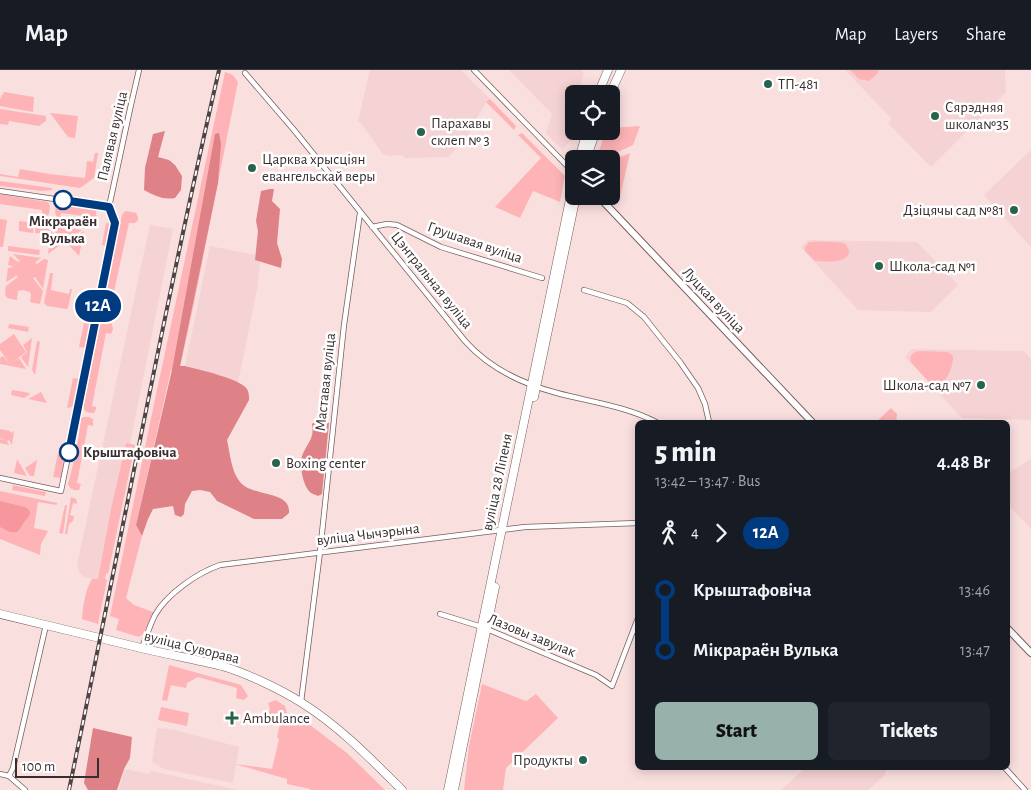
<!DOCTYPE html>
<meta charset="utf-8">
<style>
body{margin:0;font-family:"Alegreya Sans",sans-serif;background:#20242c;color:#f1f3f6;height:100vh;display:flex;flex-direction:column;font-size:19px;white-space:nowrap}
*{box-sizing:border-box;margin:0}
p{font-size:16px;color:#9ea1a6}
.icon{flex:none;width:28px;height:28px;fill:none;stroke:currentColor;stroke-width:2;stroke-linecap:round;stroke-linejoin:round}
.map{position:relative;flex:1;overflow:hidden}
.side{position:absolute;left:635px;top:350px;width:375px;height:350px;display:flex;flex-direction:column;background:#171b24;border-radius:8px;box-shadow:0 2px 12px #0003}
.side>*{flex:none}
.badge{padding:0 10px;border-radius:16px;font-size:18px;line-height:32px}
.buttons{position:absolute;left:565px;top:15px;display:grid;gap:10px}
.buttons a{display:grid;place-items:center;width:55px;height:55px;border-radius:8px;background:#171b24;box-shadow:0 2px 12px #0003;font-size:25px}
.scale{position:absolute;left:15px;bottom:12px;width:84px;box-sizing:border-box;padding-left:5px;border:2px solid #392e2f;border-top:0;font-size:14px;line-height:18px;white-space:nowrap;color:#392e2f;-webkit-text-stroke:4px #fff;paint-order:stroke}
.map>.badge{position:absolute;translate:-50% -50%;box-shadow:0 0 0 2px #fff}
.legs{display:flex;align-items:center;gap:8px;height:55px;padding:0 20px;font-size:16px}
.legs p{margin-inline-start:auto}
.overview{display:flex;align-items:center;justify-content:space-between;height:85px;padding:0 20px}
h1{font-size:28px;font-weight:800;line-height:38px}
.button{display:flex;gap:10px;margin-top:auto;padding:10px 20px}
.button a{flex:1;height:58px;border-radius:8px;background:#96b2aa;color:#111;font-size:20px;font-weight:800;line-height:58px;text-align:center}
.button a+a{background:#20242c;color:#f1f3f6}
ul{padding:0 20px;list-style:none}
li{display:flex;align-items:center;gap:18px;height:60px;font-size:19px}
li i{display:grid;place-items:center;width:8px;height:100%;margin:0 6px;background:currentColor}
li i::after{content:'';width:12px;height:12px;margin:-6px;border:4px solid;border-radius:50%;background:#171b24}
li p{margin-inline-start:auto}
li:first-child i{background:linear-gradient(#0000 50%,currentColor 0)}
li:last-child i{background:linear-gradient(currentColor 50%,#0000 0)}
header{display:flex;align-items:center;gap:30px;box-sizing:border-box;height:70px;padding:0 25px;background:#171b24;border-bottom:1px solid #363941}
header strong{font-size:24px}
nav{display:flex;gap:28px;margin-inline-start:auto;font-size:18px}
.map>svg:first-child{display:block}
</style>
<header>
<strong>Map</strong>
<nav><a>Map</a><a>Layers</a><a>Share</a></nav>
</header>
<div class="map">
<svg width="1031" height="720" viewBox="0 0 1031 720">
<rect width="100%" height="100%" fill="#fadfdf"/>
<path fill="#f5d2d3" d="M370 0H461L490 29 486 32 467 67 448 87 404 88 403 85 388 86 383 84 360 52H358Z
M509 0H581L584 4 579 19 586 22 585 24H574V61L573 68 562 80 546 63 552 44Z
M845 0H1005L1006 22 931 97 888 53 892 49Z
M1031 80V177L984 125Z
M150 155 173 159 130 374 126 373 98 509H92L84 507 79 502 77 495Z
M808 170 917 172 958 215 931 242 858 240 801 177Z
M210 176 261 186 257 219 238 312 185 296Z
M912 279 1024 281 1031 289V350L962 348 905 287Z
M1031 389V459L1008 435V403Z
M157 658 175 660 239 677 233 713 164 699 152 692Z
M805 698H886L885 705 868 720H781Z
M124 699 150 704 151 701 238 720H119Z"/>
<path fill="#feb4b6" d="M850 0H878V3L869 11 859 9Z
M225 2 233 5 238 12 193 238 180 297 171 300 136 455 142 466 126 528 134 535 153 542 143 564 139 567 116 560 119 549 110 546 154 334Z
M4 22 34 27 33 42 0 36V29Z
M490 29 516 56 514 60 486 32Z
M0 39 46 46V51L39 56 9 51 8 55 0 54Z
M50 43 78 46 75 68 68 67Z
M640 56 633 75 603 89H596L606 61H611V58Z
M522 63 565 106 560 132 533 121 520 148 495 137 541 88 518 65Z
M95 83H98L94 108 80 118 0 106V104L18 107 20 99 50 104 85 108 87 91 93 92Z
M630 83 619 131 611 122V91Z
M0 111 52 118V120L42 121 0 116Z
M0 124 48 132 50 136 49 144 45 147 42 145V140L0 134Z
M61 132 97 138 96 144 98 150 88 148 87 152 84 153 83 152V146L61 143 60 148H57C54 143 55 137 58 133Z
M127 141 136 143 138 147V150L135 153H129L110 240 115 242 114 247C110 249 107 247 104 245L102 241 122 145 124 142Z
M0 149 7 150 3 177H0Z
M19 151 34 153 33 163 19 161Z
M36 153 43 154 49 159V164L35 163Z
M106 153 112 154 108 174 106 176 102 175Z
M48 155 82 160 65 172Z
M51 161 63 173 48 184 51 162Z
M84 161 79 186 67 173Z
M809 172C815 172 841 171 845 174 846 175 848 178 849 180 850 195 823 191 815 191L805 181V177Z
M8 176 40 180 39 185 8 181Z
M13 184 41 188 29 197 35 192 37 194 44 189 48 190 43 219 35 207 33 208 43 221 40 234 30 232 31 225 30 222 23 220 18 221 17 230C5 228 4 228 6 216L18 207 15 204 16 206 6 212 8 198H10L17 193 12 196 8 195 10 186 18 192 20 191Z
M50 203H53L51 220 69 224 70 219H72L68 238 67 239 47 236 44 233Z
M85 248 89 250 91 254 87 276 85 278 79 277Z
M102 252H107L112 254 113 259 111 264 106 263 92 336 96 337V339L94 343C87 343 84 342 83 335L99 257Z
M9 254 29 257 28 262 8 258Z
M14 264 26 282 10 294 0 280V274Z
M32 268 28 297 21 287 27 282 23 275Z
M37 271 40 272 35 305 32 300Z
M919 281 948 282 953 286C954 295 946 313 938 317L939 319 937 321 911 292C909 286 913 282 919 281Z
M3 286 10 294 19 288 26 299 0 294V288Z
M73 308 79 309 80 310 74 336 72 337 67 338Z
M12 320 30 323 29 325 24 328 11 325Z
M41 322 47 333 28 329Z
M891 338 897 344 896 352H876Z
M84 347H89L93 349V356L88 355 77 413 81 414 79 420C73 421 70 419 68 414 74 392 79 370 81 348Z
M0 359 10 361 11 363 14 361 12 375 9 370 7 371 9 375 0 373V369L6 370 0 368Z
M126 373 135 375 108 504 106 503 105 509 107 510 98 554 82 549C83 536 85 520 92 509H98L111 439Z
M60 382 65 383V384L61 408 53 407 58 383Z
M17 389 27 406 14 403Z
M37 390 34 406H30L25 398Z
M13 415 46 422 45 426 12 420Z
M0 421 57 433V435L38 432 34 458 48 461 41 474 40 485 0 469Z
M71 427 76 429 77 434 73 433 70 445 74 446 73 451 69 454 67 464H65Z
M65 435H67L63 464 59 463Z
M169 595 241 615 248 626 244 630 236 628 237 618 198 607 187 613 186 618 171 615 167 631 162 630Z
M482 614 526 631 536 624 558 648 506 698 503 720H464L469 676Z
M276 630 285 636 287 643 292 646H298L347 683 385 720H311L310 719 287 714V709L235 694 272 699 279 669 277 667 281 650 268 645 270 639 268 633Z
M161 637 189 643 187 656 158 650Z"/>
<path fill="#de8287" d="M165 61 158 87 169 90 175 95 182 106 181 120 175 128C163 130 155 126 144 120L145 98 153 64Z
M219 63 221 74 218 113 180 296H185C197 299 241 309 247 319 249 322 249 326 249 330L227 370C230 383 231 401 240 412 252 427 291 420 289 443L282 449H254L217 431 210 422 200 420 192 421 185 434 184 444 181 447 175 445 173 436 153 439 148 449 142 466 136 455 172 300 215 64Z
M270 119H274L272 131 280 139 277 173 282 189 281 198 255 190 258 161 256 151 261 121Z
M317 350 329 353 322 424 318 426C316 425 313 424 311 423 303 417 299 395 302 386 307 373 315 369 312 354Z
M93 658 132 667 130 688 124 699 117 720H88L84 713Z"/>
<path fill="#f5979c" d="M0 431 25 437C33 442 30 445 25 451 22 455 21 458 17 462H10L0 457Z"/>
<g fill="none" stroke-linecap="round" stroke-linejoin="round">
<g stroke="#765e5f" stroke-width="6">
<path id="minor" d="M474 0 574 103
M245 3 294 60 465 271C489 298 523 314 557 323 591 332 625 336 656 352
M0 121 109 137
M109 137 130 39 139 0
M372 157 387 154 397 155 441 177 542 208
M584 220 627 233 644 247 680 292 698 318 705 334 709 352
M0 408 61 421 115 153 109 137
M440 544 482 557 596 605 612 616 638 548
M142 578C146 567 150 555 155 545 167 524 197 503 220 495L525 457 638 453
M301 632 320 482 344 255 360 143
M1005 698 1025 720
M0 704 9 706 13 698 46 555
M9 706 25 720"/>
</g>
<g stroke="#765e5f" stroke-width="8">
<path id="secondary" d="M598 126 812 352
M1008 559 1031 583"/>
</g>
<g stroke="#765e5f" stroke-width="9">
<path id="primary" d="M598 24 608 0
M610 24 621 0
M579 89 587 61
M586 89 596 61
M534 327 576 126
M0 544C46 555 91 566 137 577 165 584 194 589 222 596 246 603 280 619 302 633 339 656 371 689 402 720
M448 720 574 110
M454 720 495 517"/>
</g>
<use href="#minor" stroke="#fff" stroke-width="4.5"/>
<use href="#secondary" stroke="#fff" stroke-width="6"/>
<use href="#primary" stroke="#fff" stroke-width="8"/>
<g stroke="#504344" stroke-width="4">
<path id="rail" d="M69 720C119 480 164 239 219 0"/>
</g>
<use href="#rail" stroke="#fff" stroke-width="2" stroke-dasharray="5.5" stroke-linecap="butt"/>
</g>
<g fill="none" stroke-linecap="round" stroke-linejoin="round">
<g stroke="#fff" stroke-width="11">
<path id="line-1" d="M63 130 109 137 115 153 69 382"/>
</g>
<use href="#line-1" stroke="#003b80" stroke-width="8"/>
</g>
<g fill="#27634d" stroke="#fff" stroke-width="2">
<circle cx="768" cy="14" r="5"/>
<circle cx="935" cy="46" r="5"/>
<circle cx="421" cy="62" r="5"/>
<circle cx="252" cy="98" r="5"/>
<circle cx="1014" cy="140" r="5"/>
<circle cx="879" cy="196" r="5"/>
<circle cx="981" cy="315" r="5"/>
<circle cx="276" cy="393" r="5"/>
<path d="M229.5 640.5h5v5h5v5h-5v5h-5v-5h-5v-5h5z"/>
<circle cx="583" cy="690" r="5"/>
</g>
<g fill="#fff" stroke="#003b80" stroke-width="2.5">
<circle cx="63" cy="130" r="9"/>
<circle cx="69" cy="382" r="9"/>
</g>
<g text-anchor="middle" stroke-width="5" stroke-linejoin="round" paint-order="stroke">
<g font-size="15" fill="#392e2f" stroke="#fff" text-anchor="start">
<text x="778" y="19">ТП-481</text>
<text x="945" y="42">Сярэдняя<tspan x="945" dy="17">школа№35</tspan></text>
<text x="431" y="58">Парахавы<tspan x="431" dy="17">склеп № 3</tspan></text>
<text x="262" y="94">Царква хрысціян<tspan x="262" dy="17">евангельскай веры</tspan></text>
<text x="1004" y="145" text-anchor="end">Дзіцячы сад №81</text>
<text x="889" y="201">Школа-сад №1</text>
<text x="971" y="320" text-anchor="end">Школа-сад №7</text>
<text x="286" y="398">Boxing center</text>
<text x="243" y="653">Ambulance</text>
<text x="573" y="695" text-anchor="end">Продукты</text>
</g>
<g font-size="15" fill="#392e2f" stroke="#fff">
<text transform="translate(112 66) rotate(-77)" y="5">Палявая вуліца</text>
<text transform="translate(475 172) rotate(19)" y="5">Грушавая вуліца</text>
<text transform="translate(432 210) rotate(51)" y="5">Цэнтральная вуліца</text>
<text transform="translate(714 230) rotate(47)" y="5">Луцкая вуліца</text>
<text transform="translate(325 312) rotate(-84)" y="5">Маставая вуліца</text>
<text transform="translate(497 412) rotate(-78)" y="5">вуліца 28 Ліпеня</text>
<text transform="translate(368 464) rotate(-7)" y="5">вуліца Чычэрына</text>
<text transform="translate(532 565) rotate(22)" y="5">Лазовы завулак</text>
<text transform="translate(192 577) rotate(14)" y="5">вуліца Суворава</text>
</g>
<g font-size="15" font-weight="bold" fill="#392e2f" stroke="#fff">
<text x="63" y="156">Мікрараён<tspan x="63" dy="17">Вулька</tspan></text>
<text x="83" y="387" text-anchor="start">Крыштафовіча</text>
</g>
</g>
</svg>
<div class="buttons">
<a><svg class="icon" aria-label="locate" viewBox="0 0 24 24"><circle cx="12" cy="12" r="6"/><path d="M12 2v4M12 18v4M2 12h4M18 12h4"/></svg></a>
<a><svg class="icon" aria-label="layers" viewBox="0 0 24 24"><path d="M12 4l9 5-9 5-9-5zM3 14l9 5 9-5"/></svg></a>
</div>
<div class="scale">100 m</div>
<b class="badge" style="left:98px;top:236px;background:#003b80;color:#fff">12А</b>
<section class="side">
<div class="overview"><div><h1>5 min</h1><p>13:42 – 13:47 · Bus</p></div><b>4.48 Br</b></div>
<div class="legs"><svg class="icon" aria-label="walk" viewBox="0 0 24 24"><circle cx="13" cy="4" r="2"/><path d="M13 8l-2 6 4 7M11 14l-3 7M7 12l3-4h3l4 4"/></svg>4<svg class="icon" aria-label="forward" viewBox="0 0 24 24"><path d="M9 5l7 7-7 7"/></svg><b class="badge" style="background:#003b80;color:#fff">12А</b></div>
<ul>
<li><i style="color:#003b80"></i><b>Крыштафовіча</b><p>13:46</p></li>
<li><i style="color:#003b80"></i><b>Мікрараён Вулька</b><p>13:47</p></li>
</ul>
<div class="button"><a>Start</a><a>Tickets</a></div>
</section>
</div>
